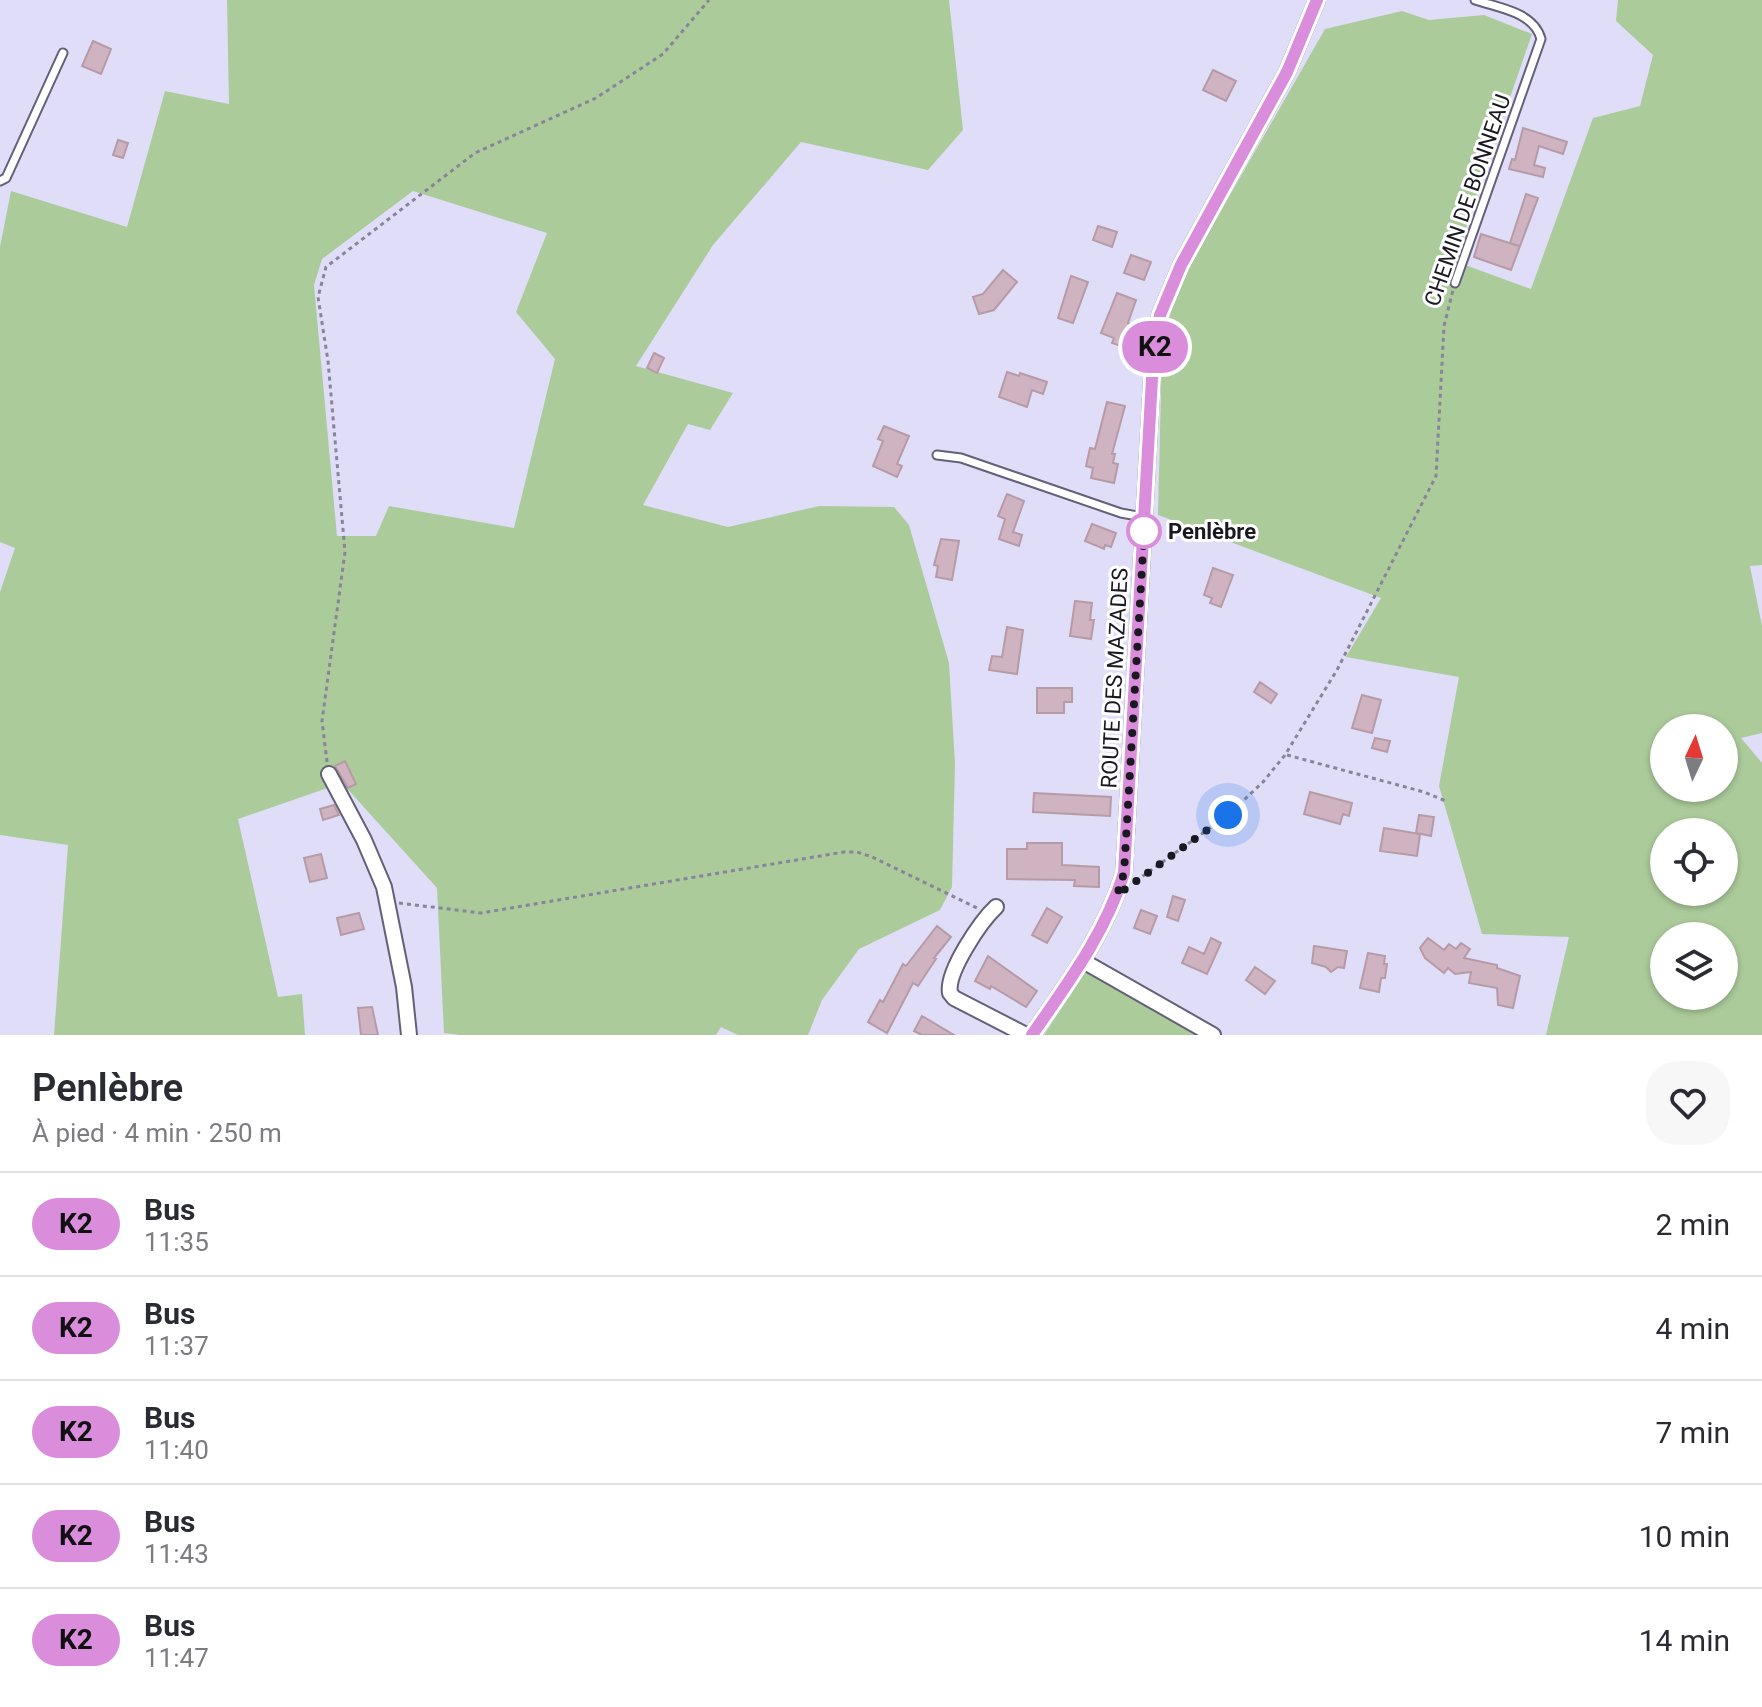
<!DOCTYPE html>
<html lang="fr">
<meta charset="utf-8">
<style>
body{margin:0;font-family:Roboto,sans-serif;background:#f7f7f7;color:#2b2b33;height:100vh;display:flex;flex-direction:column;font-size:30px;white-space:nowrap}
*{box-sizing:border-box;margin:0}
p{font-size:26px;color:#7c7c81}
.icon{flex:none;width:44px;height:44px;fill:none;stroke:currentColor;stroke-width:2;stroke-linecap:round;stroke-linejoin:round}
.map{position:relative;height:1035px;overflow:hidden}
.details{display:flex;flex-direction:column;background:#fff;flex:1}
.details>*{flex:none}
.badge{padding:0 16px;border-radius:26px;font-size:28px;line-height:52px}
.needle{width:52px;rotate:4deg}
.tools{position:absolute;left:1650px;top:714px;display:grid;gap:16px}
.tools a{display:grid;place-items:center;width:88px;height:88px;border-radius:50%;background:#fff;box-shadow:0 2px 6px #0004;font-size:40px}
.you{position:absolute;width:40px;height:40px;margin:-20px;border:6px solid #fff;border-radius:50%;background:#1a73e8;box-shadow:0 0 0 12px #1a73e833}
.map>.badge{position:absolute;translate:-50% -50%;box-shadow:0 0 0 4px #fff}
.round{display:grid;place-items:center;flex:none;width:84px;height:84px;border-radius:32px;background:#f7f7f7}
.head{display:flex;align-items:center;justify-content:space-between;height:136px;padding:0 32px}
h1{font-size:38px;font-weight:600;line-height:60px}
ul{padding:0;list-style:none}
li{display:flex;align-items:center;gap:24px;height:104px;padding:0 32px;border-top:2px solid #e1e1e2}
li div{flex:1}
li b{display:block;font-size:30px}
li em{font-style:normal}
li .badge{min-width:88px;font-weight:700;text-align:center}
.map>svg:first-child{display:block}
</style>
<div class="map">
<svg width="1762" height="1035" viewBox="0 0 1762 1035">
<rect width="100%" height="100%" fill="#e0ddf8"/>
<path fill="#accb9b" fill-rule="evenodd" d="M227 0H949L963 130 928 170 801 142 713 245 636 366 733 393 710 430 688 424 643 505 728 527 819 506 894 507 909 525 949 663 955 764 952 887 940 910 859 949 822 1000 808 1035H738L721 1027 716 1035H460L444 1033 437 888 342 783 238 819 278 997 302 994 305 1035H54L68 845 0 835V592L15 548 0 542V247L11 191 127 227 165 91 229 104ZM413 191 547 233 516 312 555 359 514 528 389 506 376 536H337L314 285 322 259Z
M1618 0H1762V565L1750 566 1762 626V733L1741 738 1762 763V1035H1546L1569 937 1482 934 1439 786 1459 677 1346 657 1381 598 1158 515 1162 349 1171 311 1186 272 1325 29 1402 11 1429 20 1484 15 1532 34 1469 216 1457 262 1531 289 1593 118 1640 106 1653 55 1616 21ZM1664 728H1724V788H1664ZM1664 832H1724V892H1664ZM1664 936H1724V996H1664Z
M1087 970 1198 1035H1044Z"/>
<path fill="#d0b3c0" stroke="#b69ba7" stroke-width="2" d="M93 41 111 49 101 74 82 66Z
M1213 70 1236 81 1226 101 1203 90Z
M1523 128 1567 142 1563 154 1539 146 1534 165 1545 168 1543 177 1509 169 1512 159 1515 160Z
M118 140 128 143 123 158 113 155Z
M1526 194 1538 198 1511 270 1474 257 1481 234 1519 246 1510 243Z
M1098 226 1117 232 1112 247 1093 240Z
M1131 255 1151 262 1144 280 1124 273Z
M1003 270 1017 282 994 310 979 314 973 297 983 294Z
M1071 276 1088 282 1073 323 1058 318Z
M1117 293 1136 300 1128 323 1138 326 1130 349 1112 343 1114 338 1101 333Z
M654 353 664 358 657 373 647 368Z
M1007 372 1019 376 1020 373 1047 382 1043 394 1032 390 1027 407 999 397Z
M1107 402 1125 406 1112 454H1115L1113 463 1118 464 1114 483 1091 478 1093 468 1086 466 1090 448 1095 449Z
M884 426 909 436 897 464 902 466 897 477 873 466 883 441 878 439Z
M1007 494 1024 501 1013 532 1022 535 1019 546 999 539 1005 519 998 516Z
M1092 524 1116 533 1111 547 1105 545 1104 549 1085 541Z
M941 539 959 541 952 580 936 577 938 566 934 565Z
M1213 568 1233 575 1221 607 1210 603 1212 598 1204 595Z
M1075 601 1092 603 1090 620H1094L1091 639 1070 636Z
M1007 627 1023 630 1017 674 989 670 992 656 1002 657Z
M1260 682 1277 694 1271 703 1254 692Z
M1037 688H1072V702H1064V713H1037Z
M1362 695 1381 700 1372 733 1352 728Z
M1375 738 1390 741 1387 752 1372 748Z
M345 761 356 784 348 788 335 766Z
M1310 792 1352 803 1349 816 1343 814 1340 824 1304 814Z
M1034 793 1111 797 1110 816 1033 812Z
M334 805 339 815 323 820 320 809Z
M1419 815 1434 817 1431 836 1416 833Z
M1384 828 1420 834 1417 856 1380 851Z
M1027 843H1062V865L1099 867V887L1074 886 1075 880 1007 879V849H1027Z
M321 854 327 878 310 882 304 858Z
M1173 896 1185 900 1178 921 1167 917Z
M1047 908 1062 917 1047 943 1032 935Z
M1141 910 1157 916 1150 934 1134 928Z
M359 913 364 929 341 935 337 918Z
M937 926 951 937 934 958 936 959 918 986 913 983 887 1033 868 1022 880 1000 883 1002 903 964 906 966Z
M1211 938 1221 943 1207 974 1182 963 1189 947 1204 954Z
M1428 938 1444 950 1449 944 1456 949 1461 943 1470 949 1464 958 1497 965V968L1520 976 1513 1008 1498 1005 1497 988 1469 983 1471 972 1455 974 1448 968 1444 973 1425 958 1420 948Z
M1314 946 1347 951 1344 968 1338 967 1331 972 1326 967 1312 963Z
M1368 953 1385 956 1384 964H1387L1385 978H1381L1379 992 1360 988Z
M988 956 1037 991 1026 1007 991 986 990 989 975 981Z
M1255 967 1275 981 1265 994 1246 980Z
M372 1007 378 1035H361L358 1008Z
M922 1016 954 1035H922L914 1031Z"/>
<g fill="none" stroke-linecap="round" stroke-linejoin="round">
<g stroke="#636078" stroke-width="11">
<path id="lane" d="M0 181 6 178 11 167 63 53
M1455 283 1541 39C1534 12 1499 8 1475 0
M937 455 961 458 1121 513 1143 517"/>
</g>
<g stroke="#636078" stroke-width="18">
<path id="street" d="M329 774 364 840 384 887 404 987 409 1035
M996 907C981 921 946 972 950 993L954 998 1026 1035
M1083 961 1213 1035
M1032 1035C1067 984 1105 934 1124 873L1153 361 1160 315 1181 265 1287 72 1317 0"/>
</g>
<path stroke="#888598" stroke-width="3" stroke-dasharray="4 4" stroke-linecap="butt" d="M1287 755 1424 792 1448 802
M327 762 322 721 345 552 328 361 318 297 326 267 475 153 596 98 663 54 709 0
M1136 881 1228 815 1263 782 1285 755 1337 670 1436 476 1444 326 1453 290
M399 903 481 913 844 852H857L872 857 977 908"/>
<use href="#lane" stroke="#fff" stroke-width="7"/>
<use href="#street" stroke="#fff" stroke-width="14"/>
</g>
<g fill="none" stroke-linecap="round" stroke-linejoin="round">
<g stroke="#fff" stroke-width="18">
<path id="line" d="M1032 1035C1067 984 1105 934 1124 873L1153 361 1160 315 1181 265 1287 72 1317 0"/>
</g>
<use href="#line" stroke="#da8dda" stroke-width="12"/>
<path stroke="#1a1822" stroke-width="8" stroke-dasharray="0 14.4" d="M1144 531 1145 517 1124 873 1117 895 1228 815"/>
</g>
<circle fill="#fff" stroke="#da8dda" stroke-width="4" cx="1144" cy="531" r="16"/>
<g text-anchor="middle" stroke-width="6" stroke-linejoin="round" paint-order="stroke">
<g font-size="22" fill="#1a1822" stroke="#fff">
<text transform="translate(1467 200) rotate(-71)" y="8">CHEMIN DE BONNEAU</text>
<text transform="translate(1114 678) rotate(-87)" y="8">ROUTE DES MAZADES</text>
</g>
<g font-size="22" font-weight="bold" fill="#1a1822" stroke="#fff" text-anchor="start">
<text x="1168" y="539">Penlèbre</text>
</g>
</g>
</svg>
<div class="tools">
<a><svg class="needle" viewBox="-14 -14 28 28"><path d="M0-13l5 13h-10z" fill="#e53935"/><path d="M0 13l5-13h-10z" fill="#7c7c81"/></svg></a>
<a><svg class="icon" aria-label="locate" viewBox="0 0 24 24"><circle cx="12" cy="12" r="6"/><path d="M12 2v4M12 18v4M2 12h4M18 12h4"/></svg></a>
<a><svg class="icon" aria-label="layers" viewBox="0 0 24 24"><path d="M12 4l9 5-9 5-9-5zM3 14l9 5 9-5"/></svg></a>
</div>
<div class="you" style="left:1228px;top:815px"></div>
<b class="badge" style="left:1155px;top:347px;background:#da8dda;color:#111">K2</b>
</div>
<section class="details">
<div class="head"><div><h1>Penlèbre</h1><p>À pied · 4 min · 250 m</p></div><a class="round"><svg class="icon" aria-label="heart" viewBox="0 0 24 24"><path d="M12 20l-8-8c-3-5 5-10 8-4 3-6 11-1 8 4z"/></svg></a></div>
<ul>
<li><span class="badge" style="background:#da8dda;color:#111">K2</span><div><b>Bus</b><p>11:35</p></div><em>2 min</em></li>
<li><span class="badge" style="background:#da8dda;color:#111">K2</span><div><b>Bus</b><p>11:37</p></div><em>4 min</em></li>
<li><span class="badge" style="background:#da8dda;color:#111">K2</span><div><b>Bus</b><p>11:40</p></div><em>7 min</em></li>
<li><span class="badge" style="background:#da8dda;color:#111">K2</span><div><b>Bus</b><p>11:43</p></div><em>10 min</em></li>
<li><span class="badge" style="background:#da8dda;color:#111">K2</span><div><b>Bus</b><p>11:47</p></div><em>14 min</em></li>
</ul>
</section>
